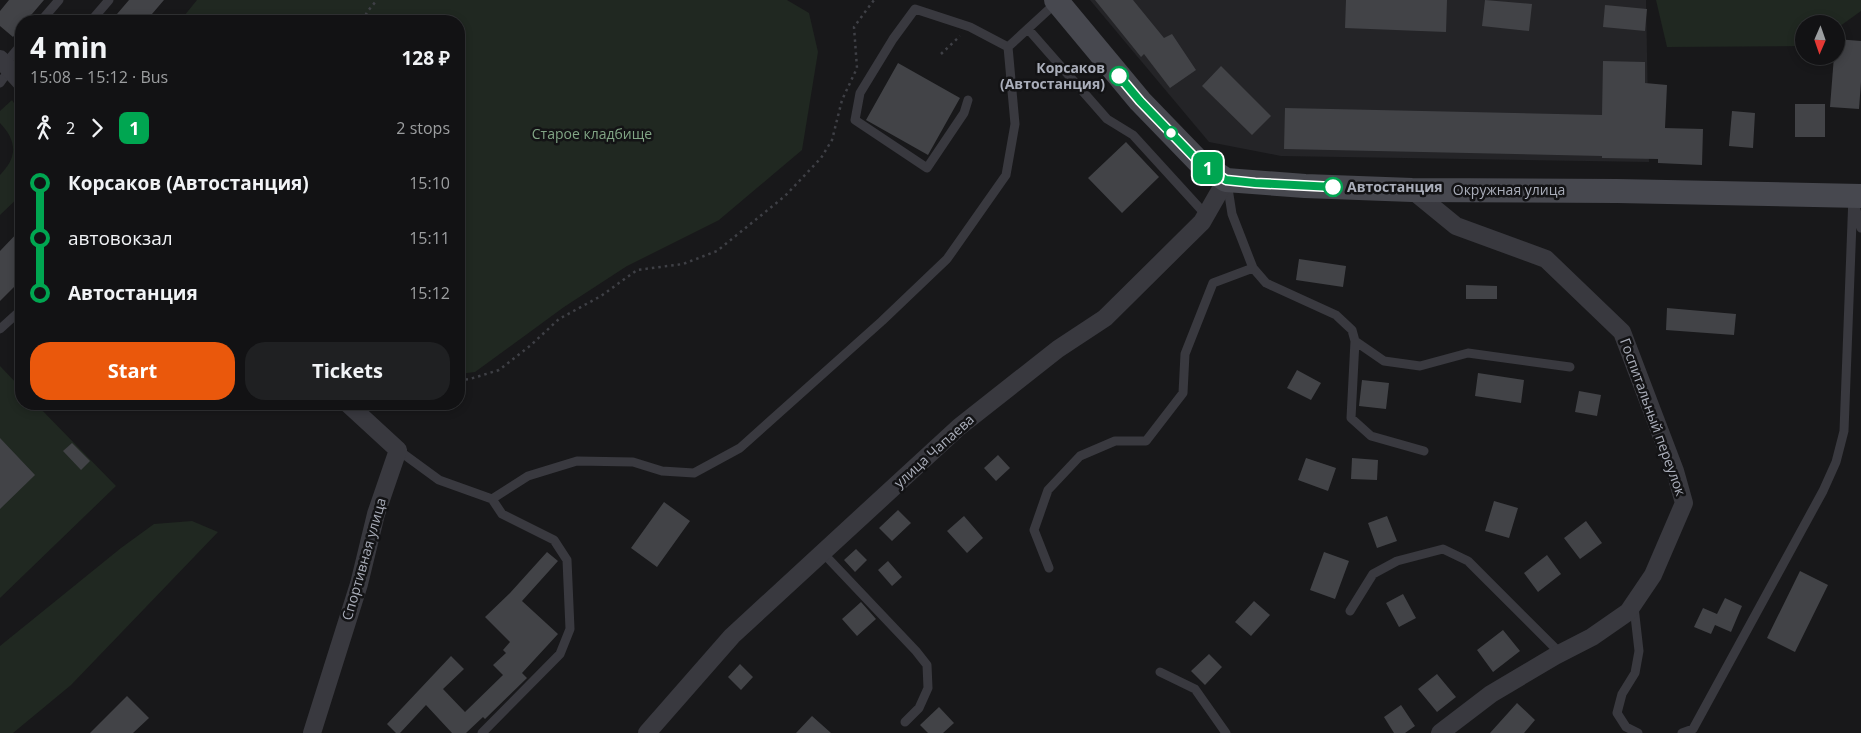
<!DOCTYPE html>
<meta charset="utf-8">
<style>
body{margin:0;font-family:"Open Sans",sans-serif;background:#1f2022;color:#f1f3f6;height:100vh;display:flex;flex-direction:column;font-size:19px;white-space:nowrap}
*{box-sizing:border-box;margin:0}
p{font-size:16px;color:#9c9ea0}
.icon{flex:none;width:28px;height:28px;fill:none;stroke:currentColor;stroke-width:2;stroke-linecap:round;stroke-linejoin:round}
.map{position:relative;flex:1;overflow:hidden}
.drawer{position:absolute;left:15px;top:15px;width:450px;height:395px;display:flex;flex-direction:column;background:#121214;border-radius:20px;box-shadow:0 2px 8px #0003,0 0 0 1px #313234}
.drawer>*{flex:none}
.badge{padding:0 10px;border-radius:8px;font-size:18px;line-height:32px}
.needle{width:32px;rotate:182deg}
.tools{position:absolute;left:1795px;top:15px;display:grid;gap:10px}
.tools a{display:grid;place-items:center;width:50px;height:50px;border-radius:50%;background:#121214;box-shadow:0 2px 8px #0003,0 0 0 1px #313234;font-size:25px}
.map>.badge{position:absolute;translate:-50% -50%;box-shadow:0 0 0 2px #fff}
.legs{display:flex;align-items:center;gap:8px;height:55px;padding:0 15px;font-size:16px}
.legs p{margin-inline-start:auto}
.headline{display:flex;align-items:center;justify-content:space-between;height:85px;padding:0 15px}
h1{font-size:28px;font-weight:700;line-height:38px}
.button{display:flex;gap:10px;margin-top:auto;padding:10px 15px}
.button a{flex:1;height:58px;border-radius:20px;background:#ea580c;color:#fff;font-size:20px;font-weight:700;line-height:58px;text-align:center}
.button a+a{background:#1f2022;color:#f1f3f6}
ul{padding:0 15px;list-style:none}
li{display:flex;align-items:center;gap:18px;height:55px;font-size:19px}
li i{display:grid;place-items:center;width:8px;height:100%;margin:0 6px;background:currentColor}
li i::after{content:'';width:12px;height:12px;margin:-6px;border:4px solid;border-radius:50%;background:#121214}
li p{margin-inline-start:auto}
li:first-child i{background:linear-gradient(#0000 50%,currentColor 0)}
li:last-child i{background:linear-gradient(currentColor 50%,#0000 0)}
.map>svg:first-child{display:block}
</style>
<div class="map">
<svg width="1861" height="733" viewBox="0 0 1861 733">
<rect width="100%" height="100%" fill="#18181a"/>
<path fill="#242427" d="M1090 0H1646L1649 162 1281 156 1209 142Z"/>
<path fill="#202821" d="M197 0H787L809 13 818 52 802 150 719 220 627 266 564 307 475 372 459 374V21H180Z
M1656 0H1861V11L1836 29V24H1804V46L1667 47Z
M12 100 21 114V195L0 215V175C18 157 17 141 0 123V111Z
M0 366 21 388V404H36L116 486 0 598Z
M192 521 218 532 71 685 13 733H0V646L121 548 154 524Z"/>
<path fill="#424347" d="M9 0H44L26 21H21V27L13 37 0 26V11Z
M129 0H164L146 21H111Z
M1095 0H1133L1164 38 1172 34 1196 70 1170 88 1144 54 1141 57Z
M1346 0H1447L1446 32 1345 28Z
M1485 0 1532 4 1529 31 1482 26Z
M1605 5 1647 9 1645 31 1603 27Z
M1836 39 1861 41V82L1859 109 1830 107 1834 56H1836Z
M1603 61 1645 62V83L1667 85 1665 128 1703 129 1702 165 1658 163V159L1602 158V156L1284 149 1285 108 1602 115Z
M898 63 960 98 928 155 866 120Z
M1221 66 1271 116 1252 135 1202 86Z
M1795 104H1825V137H1795Z
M1732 111 1755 113 1753 148 1729 146Z
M1126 142 1159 177 1122 213 1088 178Z
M21 229V280L0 301V251Z
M1299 259 1346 266 1343 287 1296 280Z
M1466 285 1497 286V299H1466Z
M1667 308 1736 314 1734 335 1666 330Z
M1297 370 1321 383 1311 400 1287 388Z
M1478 373 1524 380 1521 403 1475 396Z
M1362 380 1389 383 1386 409 1359 406Z
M1579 391 1601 395 1597 416 1575 412Z
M0 438 35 475 0 509Z
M72 443 90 461 81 470 63 451Z
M998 455 1010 468 996 481 984 468Z
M1306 458 1336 468 1328 491 1298 480Z
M1352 458 1378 460 1377 480 1351 479Z
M1494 501 1518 508 1509 538 1485 531Z
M664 502 690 521 657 567 631 548Z
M898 510 911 523 892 541 879 528Z
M964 516 983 538 967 553 947 531Z
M1387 516 1397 541 1377 548 1368 523Z
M1586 521 1602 543 1580 559 1564 538Z
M856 549 867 560 855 572 844 560Z
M547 552 558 561 522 601 558 634 522 673 527 678 485 719 483 717 466 733H452L426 705 400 733H396L387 724 451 656 464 669 443 689 465 712 503 675 493 665 506 653 503 650 510 642 485 617 510 593Z
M1324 552 1349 561 1335 599 1310 590Z
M1547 555 1561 574 1538 592 1524 573Z
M888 561 902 577 892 586 878 570Z
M1800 571 1828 585 1795 652 1767 638Z
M1403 594 1416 618 1399 627 1386 603Z
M1725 598 1742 606 1731 632 1715 625 1711 634 1694 627 1703 608 1717 614Z
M1254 601 1270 615 1251 636 1235 622Z
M861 602 876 619 857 636 842 619Z
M1503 630 1520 651 1493 672 1477 650Z
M1209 654 1222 667 1205 685 1191 671Z
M740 664 753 677 741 690 728 677Z
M1437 674 1456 697 1437 712 1418 689Z
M127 696 149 718 133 733H90Z
M1517 703 1535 720 1524 733H1490Z
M1401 705 1415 726 1405 733H1394L1384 717Z
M939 707 954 723 943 733H928L920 725Z
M812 716 831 733H796Z"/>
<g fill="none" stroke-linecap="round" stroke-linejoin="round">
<path stroke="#3f4046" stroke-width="2.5" stroke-dasharray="2.5 4" stroke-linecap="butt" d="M363 21 367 12 377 0
M941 54 960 36
M459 380 470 379 499 370 531 345 559 319 601 296 637 270 683 264 717 251 785 196 821 158 832 140 842 100 857 68 854 27 874 0"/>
<path stroke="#39393f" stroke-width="9" d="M41 21 59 0
M91 21 109 0
M1028 29 1107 119 1133 135 1206 215
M5 64 21 45
M0 83 10 69
M968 100 964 113 927 168 855 120 860 93 893 39 915 9 970 27 1008 47 1057 2
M1227 182 1232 214 1253 268 1266 283 1336 315 1352 330 1355 341 1351 418 1371 436 1424 451
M1855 206 1861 228
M0 329 21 310
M1355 341 1384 361 1420 366 1468 353 1570 367
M398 450 439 480 492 499 528 476 577 461 633 462 662 471 694 473 740 448 882 321 947 259 1006 175 1015 124 1008 47
M823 553 916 651 927 665 928 688 919 708 905 722
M1049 568 1034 530 1048 490 1080 456 1115 441H1146L1183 393 1185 354 1213 283 1253 268
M1634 607 1639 651 1635 673 1622 694 1617 713 1626 727 1638 733
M1350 611 1373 574 1397 561 1443 549 1468 561 1560 653
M1160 672 1195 689 1226 733
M482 733 560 654 570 629 567 560 554 540 502 514 492 499
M1682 733 1693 729 1823 491 1836 462 1844 431 1853 196"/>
<path stroke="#39393f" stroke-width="18" d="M0 59 21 82
M1412 190 1456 226 1546 259 1622 332 1675 471 1684 503 1653 575 1628 612 1592 637 1555 656 1491 694 1440 733
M312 733 359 584 376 514 398 450 348 404
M647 733 732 636 959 427 1058 349 1105 318 1202 222 1226 180"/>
<path stroke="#47484f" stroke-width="24" d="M1056 0 1140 101 1199 162 1226 180 1305 186 1412 190 1617 191 1861 196"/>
</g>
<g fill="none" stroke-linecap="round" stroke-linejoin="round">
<g stroke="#fff" stroke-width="11">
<path id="line-1" d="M1119 76 1140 101 1199 162 1226 180 1255 183 1333 187"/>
</g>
<use href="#line-1" stroke="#00a651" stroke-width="8"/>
</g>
<g fill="#fff" stroke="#00a651" stroke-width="2.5">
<circle cx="1119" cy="76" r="9"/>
<circle cx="1171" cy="133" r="6"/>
<circle cx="1333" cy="187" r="9"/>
</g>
<g text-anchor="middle" stroke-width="5" stroke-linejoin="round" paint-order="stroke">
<g font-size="14" font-weight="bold" fill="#aaaeba" stroke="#131315" text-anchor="end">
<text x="1105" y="73">Корсаков<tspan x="1105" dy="16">(Автостанция)</tspan></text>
<text x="1347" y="192" text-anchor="start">Автостанция</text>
</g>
<g font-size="14" fill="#81a585" stroke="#131315">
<text x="592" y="139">Старое кладбище</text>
</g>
<g font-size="14" fill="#aaaeba" stroke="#131315">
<text x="1509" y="195">Окружная улица</text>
<text transform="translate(1653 417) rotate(70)" y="5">Госпитальный переулок</text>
<text transform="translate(934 451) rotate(-42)" y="5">улица Чапаева</text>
<text transform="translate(364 559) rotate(-74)" y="5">Спортивная улица</text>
</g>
</g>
</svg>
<div class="tools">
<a><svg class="needle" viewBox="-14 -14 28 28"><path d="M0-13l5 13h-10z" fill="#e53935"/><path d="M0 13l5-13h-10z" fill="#9c9ea0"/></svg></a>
</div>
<b class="badge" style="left:1208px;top:168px;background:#00a651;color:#fff">1</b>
<section class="drawer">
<div class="headline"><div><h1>4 min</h1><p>15:08 – 15:12 · Bus</p></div><b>128 ₽</b></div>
<div class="legs"><svg class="icon" aria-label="walk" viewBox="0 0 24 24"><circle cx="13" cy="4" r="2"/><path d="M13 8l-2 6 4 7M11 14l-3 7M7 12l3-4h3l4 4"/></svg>2<svg class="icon" aria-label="forward" viewBox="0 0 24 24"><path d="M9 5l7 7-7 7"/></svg><b class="badge" style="background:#00a651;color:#fff">1</b><p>2 stops</p></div>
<ul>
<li><i style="color:#00a651"></i><b>Корсаков (Автостанция)</b><p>15:10</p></li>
<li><i style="color:#00a651"></i><span>автовокзал</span><p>15:11</p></li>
<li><i style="color:#00a651"></i><b>Автостанция</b><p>15:12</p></li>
</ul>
<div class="button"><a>Start</a><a>Tickets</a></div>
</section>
</div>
